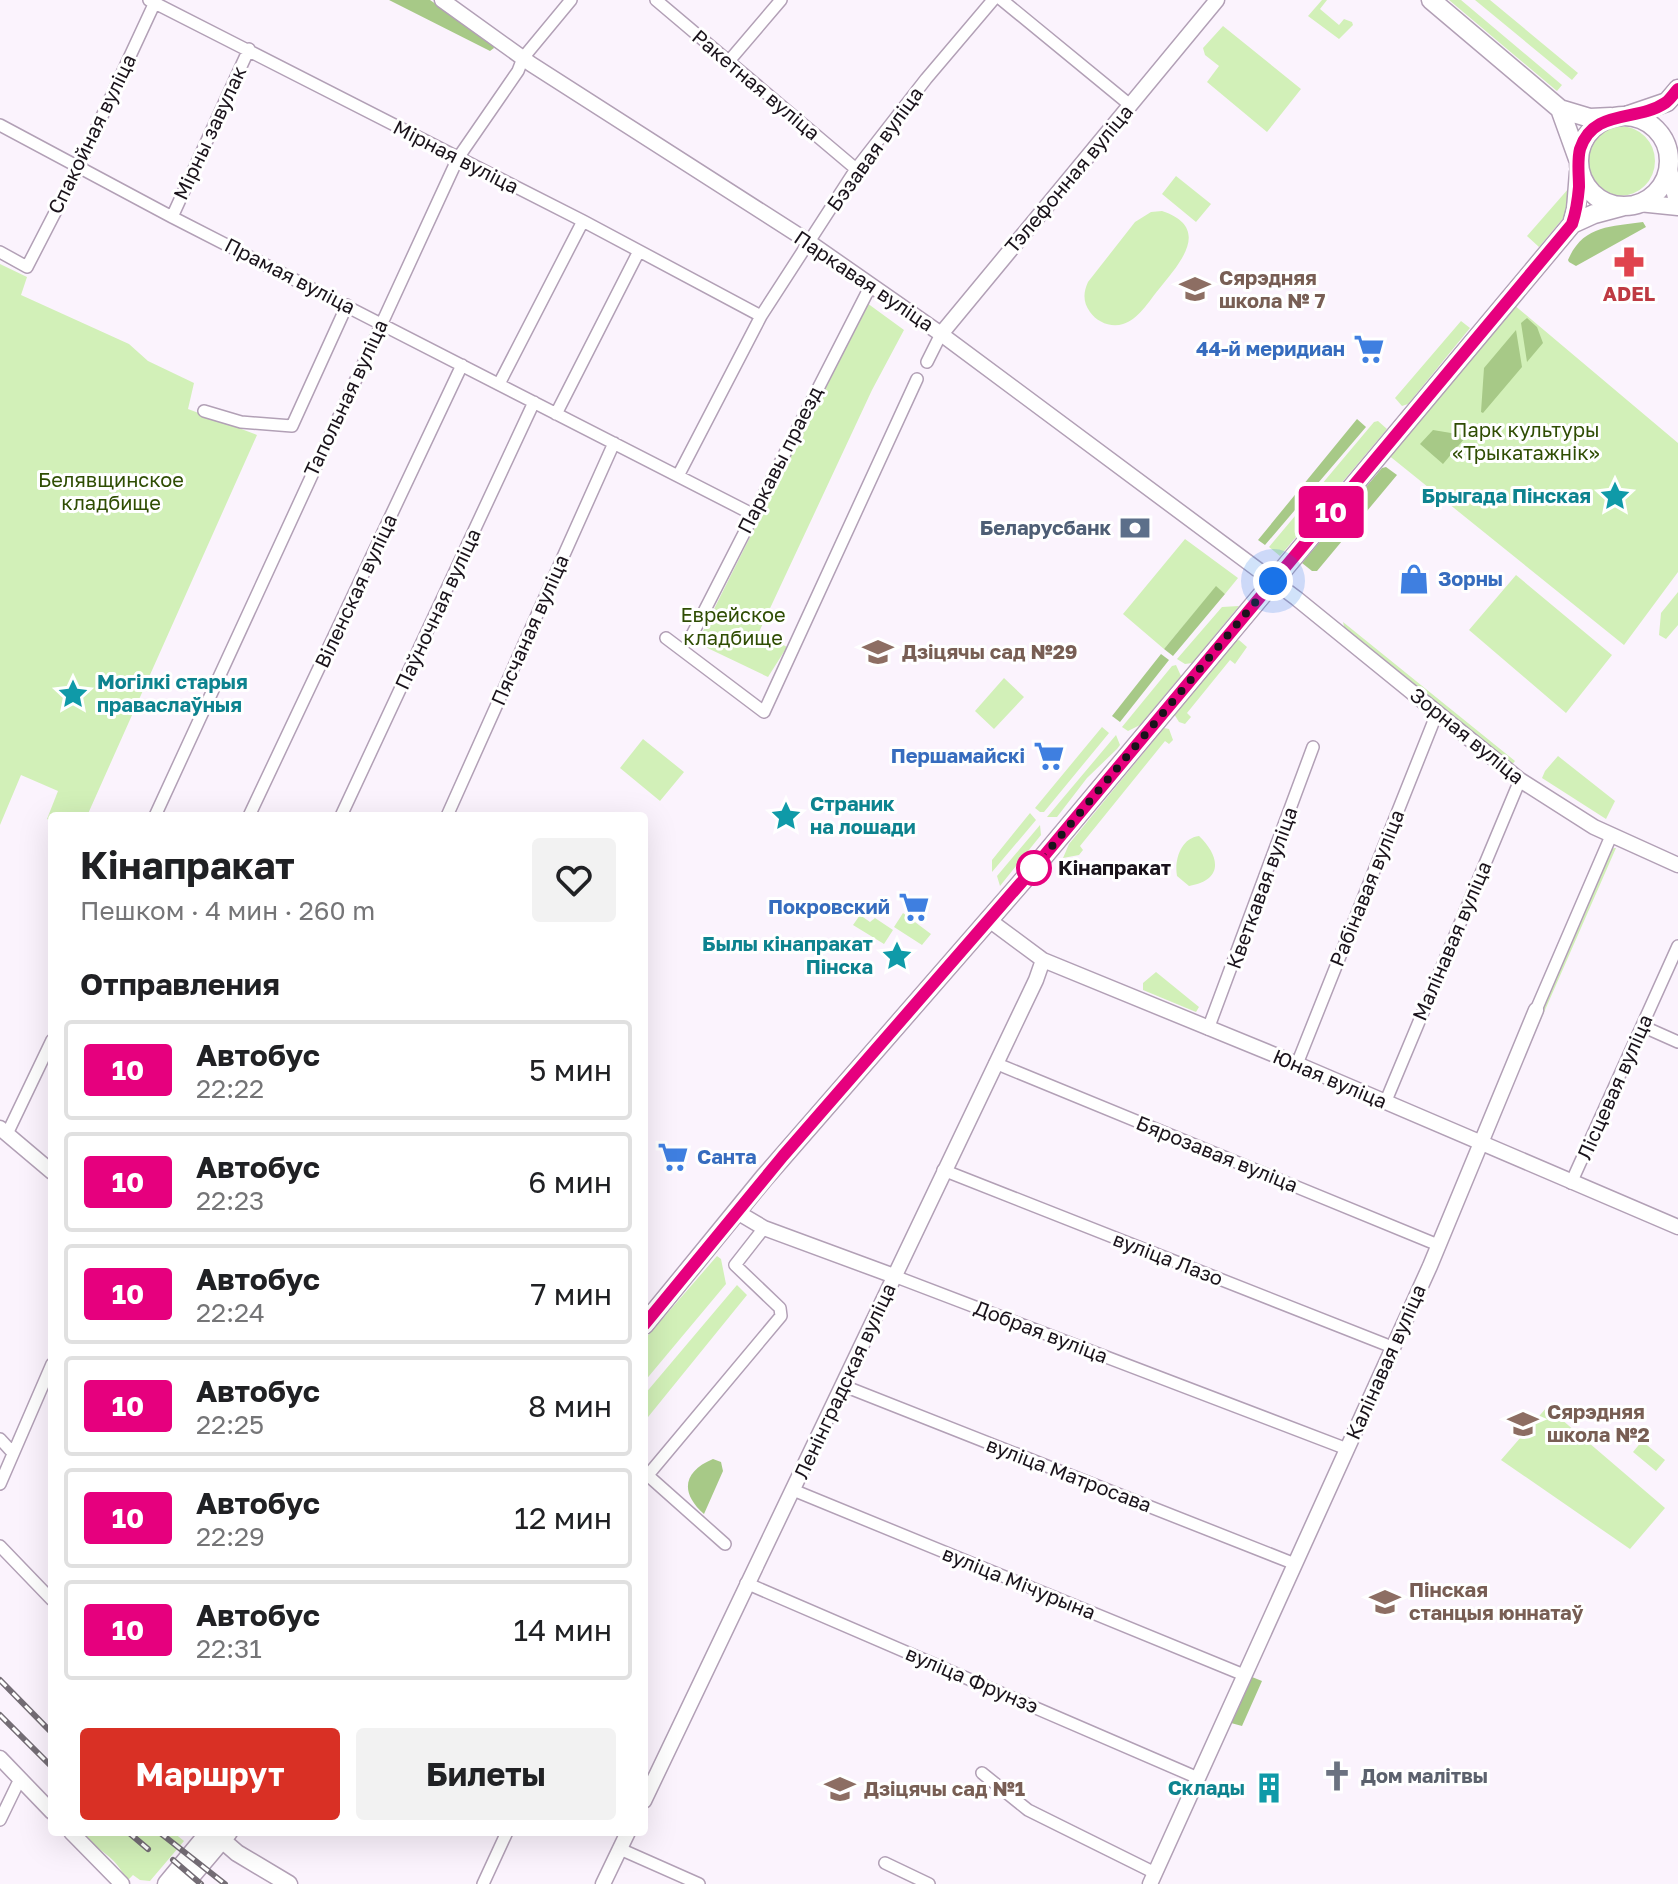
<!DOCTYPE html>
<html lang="ru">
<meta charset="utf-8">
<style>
body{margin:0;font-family:"Golos Text",sans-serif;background:#f2f2f2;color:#202124;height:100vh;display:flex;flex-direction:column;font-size:30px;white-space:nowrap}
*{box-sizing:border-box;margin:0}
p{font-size:26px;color:#757577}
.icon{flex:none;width:44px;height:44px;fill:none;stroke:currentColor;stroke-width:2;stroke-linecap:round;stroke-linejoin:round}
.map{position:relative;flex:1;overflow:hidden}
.side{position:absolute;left:48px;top:812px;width:600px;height:1024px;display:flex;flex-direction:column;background:#fff;border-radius:8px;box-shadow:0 8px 32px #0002}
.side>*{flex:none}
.badge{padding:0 16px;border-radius:6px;font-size:28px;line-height:52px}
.you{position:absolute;width:40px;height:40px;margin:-20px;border:6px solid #fff;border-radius:50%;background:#1a73e8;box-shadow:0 0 0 12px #1a73e833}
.map>.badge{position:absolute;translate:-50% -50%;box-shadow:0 0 0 4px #fff}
h2{padding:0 32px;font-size:30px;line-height:72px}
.round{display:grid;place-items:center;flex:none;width:84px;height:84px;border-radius:8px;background:#f2f2f2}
.headline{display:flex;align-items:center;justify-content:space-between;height:136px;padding:0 32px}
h1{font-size:38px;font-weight:700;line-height:60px}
.button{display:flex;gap:16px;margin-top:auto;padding:16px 32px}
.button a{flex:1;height:92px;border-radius:8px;background:#d93025;color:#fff;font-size:32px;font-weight:700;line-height:92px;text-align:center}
.button a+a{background:#f2f2f2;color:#202124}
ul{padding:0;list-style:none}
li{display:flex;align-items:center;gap:24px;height:100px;margin:0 16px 12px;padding:0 16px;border:4px solid #e0e0e0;border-radius:8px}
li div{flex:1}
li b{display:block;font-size:30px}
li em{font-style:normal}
li .badge{min-width:88px;font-weight:700;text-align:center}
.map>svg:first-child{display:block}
</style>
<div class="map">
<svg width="1678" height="1884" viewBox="0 0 1678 1884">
<rect width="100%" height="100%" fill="#fbf3fd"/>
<path fill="#d2f0b8" d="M1322 0H1327L1320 9 1339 25 1344 19 1352 22 1353 25 1339 39 1308 16Z
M1449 0H1461L1562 85 1557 91Z
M1475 0H1490L1578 73 1572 80Z
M1223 26 1301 89 1267 132 1207 82 1219 66 1205 55 1203 48Z
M1585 161a35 35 0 1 1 70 0a35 35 0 1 1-70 0Z
M1176 176 1211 204 1196 222 1162 194Z
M1569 188V211L1539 247 1527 236Z
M1162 211C1213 228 1179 264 1159 289 1149 301 1138 320 1123 324 1111 328 1097 322 1090 312 1083 302 1083 293 1088 282L1135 222 1151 212Z
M0 264 27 277 21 295 129 344 148 361 194 383 188 409 257 435 87 816H52V821L47 819 58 791 21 775 0 825Z
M867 303 904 330 872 390 759 632 787 647 768 677 697 643Z
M1513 304 1678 443V572L1624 645 1387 454Z
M1461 321 1470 328 1408 404 1402 406 1395 398Z
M1378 421 1387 429 1280 556 1269 547 1374 422Z
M1185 539 1238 578 1225 594 1216 587 1164 649 1123 614Z
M1516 575 1612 655 1566 713 1469 630Z
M1678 592V625L1666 639 1659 635 1661 613Z
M1239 606 1192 663 1185 664 1177 659 1222 607Z
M1343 622 1515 761 1511 766 1345 631Z
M1239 640 1247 647 1235 664 1230 660 1187 713 1191 717 1185 724 1179 722 1174 714 1234 642Z
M1176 665 1181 676 1140 725 1128 731 1122 727 1172 666Z
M1004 678 1024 697 994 729 975 711Z
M1102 727 1109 733 1044 812H1040L1035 808Z
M1164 728 1169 729 1173 740 1169 744 1165 741 1080 846 1083 850 1079 855 1063 858 1069 844Z
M1116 735 1120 745 1117 749 1087 778 1057 817H1047Z
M643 739 684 772 660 801 620 768Z
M1558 756 1615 801 1606 819 1542 778 1545 771Z
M1030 813 1036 820 992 872V860Z
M1040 825 1041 835 1000 886 997 876Z
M1199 836C1220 856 1224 880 1189 886L1177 876C1174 860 1181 838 1199 836Z
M1614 848H1616L1492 1131 1490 1130 1610 850Z
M903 913 931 934 922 945 894 927Z
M860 915 870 922 875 918 893 930 884 944 853 925Z
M1156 972 1199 1007 1196 1012 1143 990V983Z
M717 1256 721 1259 726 1284 644 1382V1340Z
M737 1285 747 1295 644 1422V1395Z
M1547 1407 1665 1508 1630 1549 1501 1460Z
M1642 1441 1665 1460 1656 1471 1633 1452Z
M76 1832H173L184 1841 150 1881 140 1880 133 1875 127 1881C115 1854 97 1850 76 1832Z"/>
<path fill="#a7c987" d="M389 0H430L492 43 494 48 490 51Z
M1643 222 1646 227 1576 266 1569 262 1568 260C1583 225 1610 227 1643 222Z
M1527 318 1537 327 1543 343 1527 362 1521 323Z
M1516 330 1522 367 1483 413 1481 412 1484 368Z
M1357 419 1366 427 1265 545 1258 540Z
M1433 430 1463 435 1465 438 1443 464 1420 444Z
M1386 467 1397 475 1317 571H1312L1302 563 1382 468Z
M1216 586 1225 594 1173 656 1164 649Z
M1161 654 1169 660 1120 722 1112 716Z
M713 1459 721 1462 723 1471 704 1514C679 1492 684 1471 713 1459Z
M1252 1677 1262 1681 1242 1726 1231 1723Z"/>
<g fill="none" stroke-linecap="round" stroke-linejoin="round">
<g stroke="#b2a0b6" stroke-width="14">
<path id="minor" d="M149 0 583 221 761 316
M656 0 856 169
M1002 0 1130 105
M729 61 781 0
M0 125 172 217 752 514
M172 217 249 49
M0 252 27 267 79 166 156 0
M927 362 941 334
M499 384 583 221
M204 411 241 422 292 426 347 305
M556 414 639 251
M678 476 761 316 856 169 926 79 993 0
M691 637 871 285
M666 638 764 712 917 379
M155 816 458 158 518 71 523 58 571 0
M249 816 462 365
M341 816 534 402
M447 816 614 443
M1536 1010 1611 836
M1642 1026 1678 1042
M1208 1029 1313 747
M995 1063 1438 1245
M1297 1064 1437 713
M1385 1103 1520 780
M7 1134 52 1040
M943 1170 1392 1347
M1571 1183 1678 946
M894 1276 1347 1449
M844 1386 1295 1564
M0 1439 12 1452
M644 1472 725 1544
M648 1475 781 1316 780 1308 735 1265 764 1228
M0 1484 52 1364
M793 1490 1244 1675
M0 1546 52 1600
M746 1583 1198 1778
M982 1773 1028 1810 1155 1873
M0 1820 17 1785 22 1781
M620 1849 699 1884
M885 1863 929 1884
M483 1884 507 1832"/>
</g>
<g stroke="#b2a0b6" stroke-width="17">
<path id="tertiary" d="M442 0 531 64 809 242 941 334 1296 598 1520 780 1594 827 1678 865
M941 334 1217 0
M989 920 1043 960 1297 1064 1678 1227
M0 1128 52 1172
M737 1212 764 1228 894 1276
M0 1758 52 1812
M644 1801 1036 980 1043 960
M71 1832 122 1884
M603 1884 628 1832
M1150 1884 1430 1266 1536 1010"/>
</g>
<g stroke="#b2a0b6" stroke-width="19">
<path id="secondary" d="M1668 166 1678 205
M1639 203 1678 207
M222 1840 237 1853 289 1884"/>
</g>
<g stroke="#b2a0b6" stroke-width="21">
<path id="primary" d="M1431 0 1560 109 1590 118 1611 117
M1560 109 1578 159
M1626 116 1667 102 1678 89
M1579 161a45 45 0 1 1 90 0a45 45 0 1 1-90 0Z
M1572 224 1576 209 1579 172
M644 1325 764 1178 1033 869 1572 224 1594 214 1624 206
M167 1884 210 1832
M184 1884 228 1832"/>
</g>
<use href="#minor" stroke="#fff" stroke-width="11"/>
<use href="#tertiary" stroke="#fff" stroke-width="14"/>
<use href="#secondary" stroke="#fff" stroke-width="16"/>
<use href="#primary" stroke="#fff" stroke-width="18"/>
<g stroke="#746d75" stroke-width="6">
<path id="rail" d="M0 1680 52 1733
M0 1715 52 1767
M128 1832 148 1849
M159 1832 225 1884
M173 1860 201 1884"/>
</g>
<use href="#rail" stroke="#fff" stroke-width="3" stroke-dasharray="9" stroke-linecap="butt"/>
</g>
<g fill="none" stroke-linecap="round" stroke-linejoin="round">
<g stroke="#fff" stroke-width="18">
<path id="line" d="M644 1325 783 1156 1033 869 1572 224C1576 212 1578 199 1579 187 1579 174 1577 161 1580 149 1593 108 1637 122 1665 103 1670 100 1674 93 1678 89"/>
</g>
<use href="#line" stroke="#e6007e" stroke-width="12"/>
<path stroke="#1a131b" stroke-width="8" stroke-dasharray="0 14.4" d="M1034 868 1273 581"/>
</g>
<defs>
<g id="pharmacy-bare" transform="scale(2.4)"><path d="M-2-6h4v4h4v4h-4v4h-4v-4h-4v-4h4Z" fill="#e0444e" stroke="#fff" stroke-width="2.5" paint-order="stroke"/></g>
<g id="school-bare" transform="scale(2.4)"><path d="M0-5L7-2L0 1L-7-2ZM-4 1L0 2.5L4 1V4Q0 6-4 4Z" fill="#8d6e63" stroke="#fff" stroke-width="2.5" paint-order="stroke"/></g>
<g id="supermarket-bare" transform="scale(2.4)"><path d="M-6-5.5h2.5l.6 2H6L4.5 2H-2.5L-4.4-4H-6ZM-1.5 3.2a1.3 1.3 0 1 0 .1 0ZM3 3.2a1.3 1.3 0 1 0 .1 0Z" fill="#3f7fe0" stroke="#fff" stroke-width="2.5" paint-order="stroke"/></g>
<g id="sight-bare" transform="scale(2.4)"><path d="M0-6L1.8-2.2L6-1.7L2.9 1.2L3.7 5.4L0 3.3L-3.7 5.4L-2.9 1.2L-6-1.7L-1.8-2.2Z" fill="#0f9aa8" stroke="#fff" stroke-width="2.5" paint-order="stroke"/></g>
<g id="bank-bare" transform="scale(2.4)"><path d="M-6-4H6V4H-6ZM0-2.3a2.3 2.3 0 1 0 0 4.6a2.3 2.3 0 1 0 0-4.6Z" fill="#5c6f8a" stroke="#fff" stroke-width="2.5" paint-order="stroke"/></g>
<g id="shop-bare" transform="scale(2.4)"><path d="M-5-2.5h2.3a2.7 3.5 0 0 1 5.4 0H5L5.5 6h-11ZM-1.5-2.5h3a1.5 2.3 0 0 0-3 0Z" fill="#3f7fe0" stroke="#fff" stroke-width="2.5" paint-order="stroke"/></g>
<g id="church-bare" transform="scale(2.4)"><path d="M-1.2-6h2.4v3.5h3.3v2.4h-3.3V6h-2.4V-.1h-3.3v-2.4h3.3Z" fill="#6b7280" stroke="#fff" stroke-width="2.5" paint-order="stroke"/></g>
<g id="building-bare" transform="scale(2.4)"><path d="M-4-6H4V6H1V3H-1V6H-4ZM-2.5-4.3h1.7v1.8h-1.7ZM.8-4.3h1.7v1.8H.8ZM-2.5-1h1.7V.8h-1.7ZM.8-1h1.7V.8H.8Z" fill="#0f9aa8" stroke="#fff" stroke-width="2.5" paint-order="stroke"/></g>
</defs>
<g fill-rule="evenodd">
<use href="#pharmacy-bare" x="1629" y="262"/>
<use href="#school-bare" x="1195" y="289"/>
<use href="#supermarket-bare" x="1369" y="349"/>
<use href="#sight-bare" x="1615" y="496"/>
<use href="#bank-bare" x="1135" y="528"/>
<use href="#shop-bare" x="1414" y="579"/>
<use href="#school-bare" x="878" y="652"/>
<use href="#sight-bare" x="73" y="694"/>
<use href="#supermarket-bare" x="1049" y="756"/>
<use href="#sight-bare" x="786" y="816"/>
<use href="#supermarket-bare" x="914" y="907"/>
<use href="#sight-bare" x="897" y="956"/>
<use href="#supermarket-bare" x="673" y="1157"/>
<use href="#school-bare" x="1523" y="1424"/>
<use href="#school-bare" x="1385" y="1602"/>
<use href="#church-bare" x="1337" y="1776"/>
<use href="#building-bare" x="1269" y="1788"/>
<use href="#school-bare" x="840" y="1789"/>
</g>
<circle fill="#fff" stroke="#e6007e" stroke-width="4" cx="1034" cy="868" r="16"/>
<g text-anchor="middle" stroke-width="6" stroke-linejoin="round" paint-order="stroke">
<g font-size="20" fill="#1a131b" stroke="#fff">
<text transform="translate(756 85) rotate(40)" y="7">Ракетная вуліца</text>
<text transform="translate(210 133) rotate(-65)" y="7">Мірны завулак</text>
<text transform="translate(92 134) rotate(-64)" y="7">Спакойная вуліца</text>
<text transform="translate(875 149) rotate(-54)" y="7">Бэзавая вуліца</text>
<text transform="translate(456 157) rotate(27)" y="7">Мірная вуліца</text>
<text transform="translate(1069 179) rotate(-50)" y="7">Тэлефонная вуліца</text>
<text transform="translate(290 276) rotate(27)" y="7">Прамая вуліца</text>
<text transform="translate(864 281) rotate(34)" y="7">Паркавая вуліца</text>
<text transform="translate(346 398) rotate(-65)" y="7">Тапольная вуліца</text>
<text transform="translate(780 460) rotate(-63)" y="7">Паркавы праезд</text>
<text transform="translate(356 591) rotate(-65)" y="7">Віленская вуліца</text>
<text transform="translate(438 609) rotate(-65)" y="7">Паўночная вуліца</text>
<text transform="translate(530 630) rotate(-66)" y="7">Пясчаная вуліца</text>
<text transform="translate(1467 736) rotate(39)" y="7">Зорная вуліца</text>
<text transform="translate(1262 888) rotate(-70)" y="7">Кветкавая вуліца</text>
<text transform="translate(1367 888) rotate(-68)" y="7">Рабінавая вуліца</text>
<text transform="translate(1452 941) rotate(-67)" y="7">Малінавая вуліца</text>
<text transform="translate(1330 1079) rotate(23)" y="7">Юная вуліца</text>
<text transform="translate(1615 1087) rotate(-66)" y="7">Лісцевая вуліца</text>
<text transform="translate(1217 1154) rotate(22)" y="7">Бярозавая вуліца</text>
<text transform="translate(1168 1259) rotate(21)" y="7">вуліца Лазо</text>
<text transform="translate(1041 1332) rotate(21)" y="7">Добрая вуліца</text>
<text transform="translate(1386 1362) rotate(-66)" y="7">Калінавая вуліца</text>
<text transform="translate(845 1381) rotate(-65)" y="7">Ленінградская вуліца</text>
<text transform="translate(1069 1475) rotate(21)" y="7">вуліца Матросава</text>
<text transform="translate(1019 1583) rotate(22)" y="7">вуліца Мічурына</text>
<text transform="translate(972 1680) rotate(23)" y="7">вуліца Фрунзэ</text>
</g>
<g font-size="20" font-weight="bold" fill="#785e54" stroke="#fff" text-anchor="start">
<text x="1219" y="285">Сярэдняя<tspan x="1219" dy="23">школа № 7</tspan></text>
<text x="902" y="659">Дзіцячы сад №29</text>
<text x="1547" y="1419">Сярэдняя<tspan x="1547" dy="23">школа №2</tspan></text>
<text x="1409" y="1597">Пінская<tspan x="1409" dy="23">станцыя юннатаў</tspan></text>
<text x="864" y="1796">Дзіцячы сад №1</text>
</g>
<g font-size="20" font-weight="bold" fill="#be3a42" stroke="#fff">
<text x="1629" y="301">ADEL</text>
</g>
<g font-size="20" font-weight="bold" fill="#366cbe" stroke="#fff" text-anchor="end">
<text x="1345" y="356">44-й меридиан</text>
<text x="1438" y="586" text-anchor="start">Зорны</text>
<text x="1025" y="763">Першамайскі</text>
<text x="890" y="914">Покровский</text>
<text x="697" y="1164" text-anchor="start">Санта</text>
</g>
<g font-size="20" fill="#2f4d03" stroke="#fff">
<text x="1526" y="437">Парк культуры<tspan x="1526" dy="23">«Трыкатажнік»</tspan></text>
<text x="111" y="487">Белявщинское<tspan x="111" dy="23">кладбище</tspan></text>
<text x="733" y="622">Еврейское<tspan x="733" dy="23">кладбище</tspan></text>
</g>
<g font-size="20" font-weight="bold" fill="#0d838f" stroke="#fff" text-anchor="end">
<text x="1591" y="503">Брыгада Пінская</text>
<text x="97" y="689" text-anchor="start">Могілкі старыя<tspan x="97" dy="23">праваслаўныя</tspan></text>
<text x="810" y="811" text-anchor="start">Страник<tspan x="810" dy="23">на лошади</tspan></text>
<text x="873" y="951">Былы кінапракат<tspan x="873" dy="23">Пінска</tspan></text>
<text x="1245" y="1795">Склады</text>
</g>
<g font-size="20" font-weight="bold" fill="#4e5e75" stroke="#fff" text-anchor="end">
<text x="1111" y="535">Беларусбанк</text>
</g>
<g font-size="20" font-weight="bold" fill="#1a131b" stroke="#fff" text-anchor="start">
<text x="1058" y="875">Кінапракат</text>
</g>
<g font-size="20" font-weight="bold" fill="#5b616d" stroke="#fff" text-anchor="start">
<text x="1361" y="1783">Дом малітвы</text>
</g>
</g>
</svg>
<div class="you" style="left:1273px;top:581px"></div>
<b class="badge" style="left:1331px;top:512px;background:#e6007e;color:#fff">10</b>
<section class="side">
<div class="headline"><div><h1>Кінапракат</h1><p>Пешком · 4 мин · 260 m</p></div><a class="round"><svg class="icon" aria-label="heart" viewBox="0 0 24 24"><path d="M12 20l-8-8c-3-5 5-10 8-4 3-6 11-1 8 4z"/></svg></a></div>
<h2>Отправления</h2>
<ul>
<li><span class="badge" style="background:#e6007e;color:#fff">10</span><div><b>Автобус</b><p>22:22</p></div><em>5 мин</em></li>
<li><span class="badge" style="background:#e6007e;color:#fff">10</span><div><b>Автобус</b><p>22:23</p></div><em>6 мин</em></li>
<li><span class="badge" style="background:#e6007e;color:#fff">10</span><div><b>Автобус</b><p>22:24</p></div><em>7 мин</em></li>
<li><span class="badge" style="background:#e6007e;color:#fff">10</span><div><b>Автобус</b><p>22:25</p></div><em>8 мин</em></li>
<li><span class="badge" style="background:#e6007e;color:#fff">10</span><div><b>Автобус</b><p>22:29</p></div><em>12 мин</em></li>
<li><span class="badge" style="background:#e6007e;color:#fff">10</span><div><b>Автобус</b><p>22:31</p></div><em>14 мин</em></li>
</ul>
<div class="button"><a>Маршрут</a><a>Билеты</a></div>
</section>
</div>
